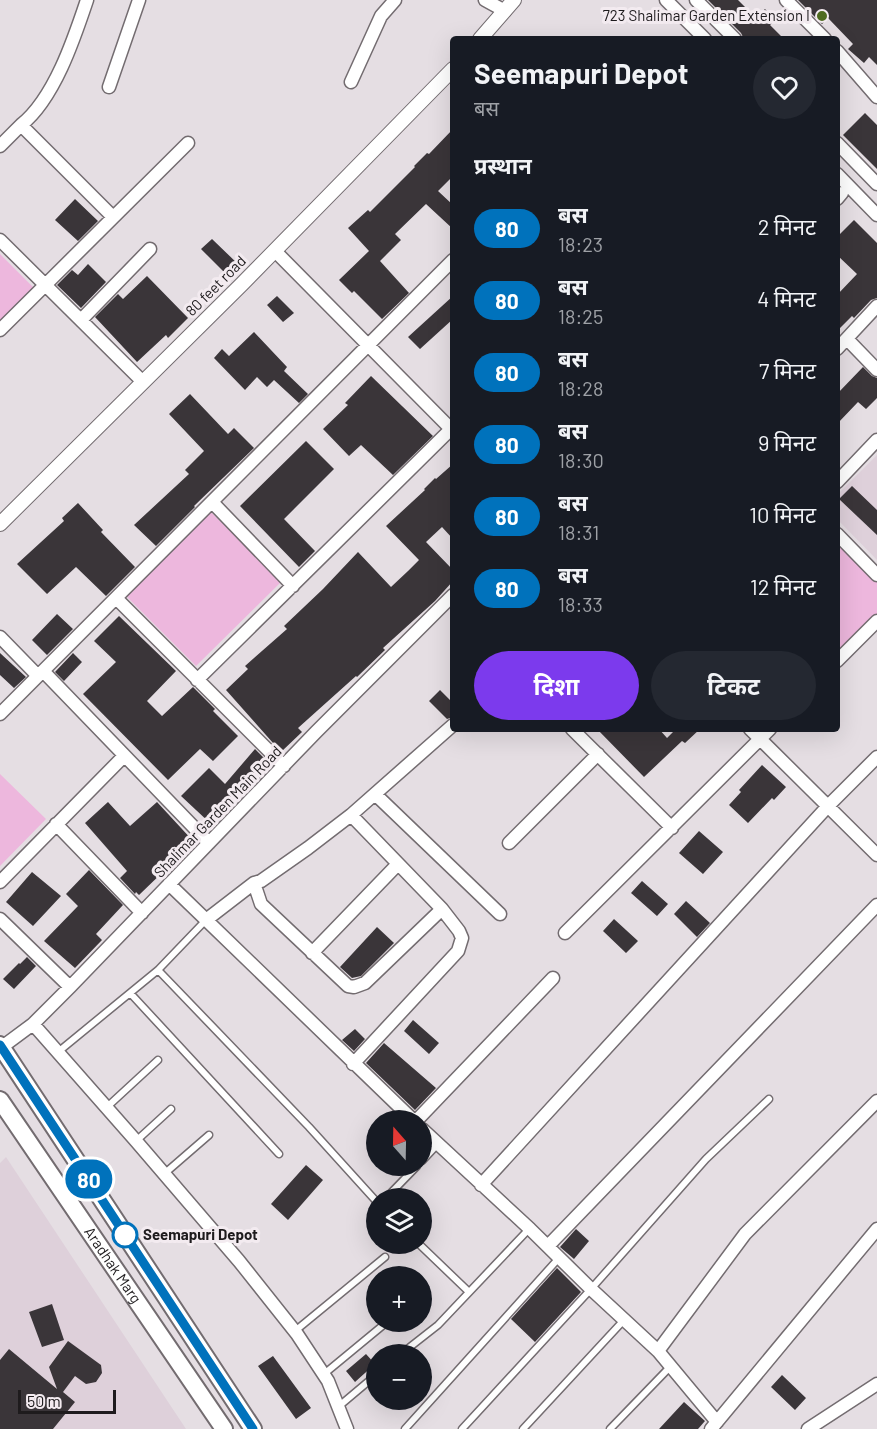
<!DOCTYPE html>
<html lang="hi">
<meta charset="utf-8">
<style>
body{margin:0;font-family:Barlow,"Noto Sans Devanagari",sans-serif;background:#242831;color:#f1f3f6;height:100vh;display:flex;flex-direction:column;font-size:22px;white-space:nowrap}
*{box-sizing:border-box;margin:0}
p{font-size:20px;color:#9ea1a6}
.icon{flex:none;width:33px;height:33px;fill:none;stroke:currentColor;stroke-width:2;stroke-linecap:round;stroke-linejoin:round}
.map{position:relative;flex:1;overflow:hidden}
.panel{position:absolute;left:450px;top:36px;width:390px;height:696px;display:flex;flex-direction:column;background:#171b24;border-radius:6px;box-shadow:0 6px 24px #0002}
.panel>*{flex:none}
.badge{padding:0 12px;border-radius:20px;font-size:21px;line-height:39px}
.needle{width:39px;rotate:340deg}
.fabs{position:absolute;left:366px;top:1110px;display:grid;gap:12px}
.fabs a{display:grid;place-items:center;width:66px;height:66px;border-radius:50%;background:#171b24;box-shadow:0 6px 24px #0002;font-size:30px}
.scale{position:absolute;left:18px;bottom:15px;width:98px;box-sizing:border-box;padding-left:6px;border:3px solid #1e1b1d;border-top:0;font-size:16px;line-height:21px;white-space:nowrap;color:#1e1b1d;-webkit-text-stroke:4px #f3ebf0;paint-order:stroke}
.map>.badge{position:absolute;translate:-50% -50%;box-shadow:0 0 0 3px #fff}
h2{padding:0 24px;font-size:22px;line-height:54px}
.round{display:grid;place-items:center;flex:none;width:63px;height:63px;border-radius:32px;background:#242831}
.head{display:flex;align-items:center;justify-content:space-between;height:102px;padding:0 24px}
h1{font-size:28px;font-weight:700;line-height:45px}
.cta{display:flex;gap:12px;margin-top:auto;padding:12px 24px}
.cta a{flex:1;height:69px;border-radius:36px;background:#7c3aed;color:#fff;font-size:24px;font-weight:700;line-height:69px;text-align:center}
.cta a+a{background:#242831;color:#f1f3f6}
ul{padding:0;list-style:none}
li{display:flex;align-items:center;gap:18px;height:72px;padding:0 24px}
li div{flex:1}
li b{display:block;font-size:22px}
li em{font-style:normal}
li .badge{min-width:66px;font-weight:700;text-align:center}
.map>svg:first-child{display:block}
</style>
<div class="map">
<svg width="877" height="1429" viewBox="0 0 877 1429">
<rect width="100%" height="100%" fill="#e5dee3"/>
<path fill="#ded0da" d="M877 455V560L837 519V495Z
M6 1157 186 1429H0V1163Z"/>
<path fill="#edb7dd" d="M0 254 37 291 0 335Z
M209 510 281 582 196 666 124 594Z
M837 534 877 575V621L837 661Z
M0 774 46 819 0 866Z"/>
<path fill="#3a3539" d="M708 0H738L756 18 765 9 775 20 770 25 784 39H744L741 33Z
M798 0H877V65L869 57 864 63 848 49 853 44 828 18 822 24Z
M865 113 877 125V169L843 135Z
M453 129V176L438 191 453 205V229L426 204 395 234 401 240 380 261 409 293 382 319 354 291 352 293 339 280 369 251 348 228 368 210 370 212 415 167 414 166 427 153 429 154Z
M75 199 98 221 78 241 55 220Z
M854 220 877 243V298L871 300 854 318 852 316 837 331V295L857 274 837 255V237Z
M212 239 239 265 228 276 201 249Z
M88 264 106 282 81 308 57 285 72 270 78 275Z
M147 276 188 318 168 338 166 335 137 362 95 317 118 294 123 299Z
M277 296 294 313 283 322 267 305Z
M453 296V319L420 349 408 337Z
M254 332 287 367 284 371 308 394 299 403 274 380 267 387 257 377 245 390 214 358 222 349 229 356Z
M863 367 872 376 877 378V398L866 409 858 402 837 424V394Z
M371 376 433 436 393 475 361 445 349 456 323 429 348 405 345 403Z
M190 394 228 434 234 428 254 448 194 506 195 507 156 546 134 525 189 474 185 470 204 451 169 414Z
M306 441 334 469 284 519 315 551 299 567 240 506Z
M453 464V539L442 527 426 542 453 570V581L435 601 383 648 385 650 357 677 356 676 298 728 302 732 281 752 226 690 248 669 245 666 287 629 284 626 323 589 358 552 391 587 408 571 419 560 386 526 425 490 424 489 435 478 436 479Z
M852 486 877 510V535L839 499Z
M78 503 103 530 101 532 135 567 106 596 76 567 47 594 17 564 64 521 62 518Z
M57 614 73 629 47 655 32 640Z
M119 616 176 671 147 701 162 716 193 687 215 709 213 711 238 736 213 761 200 749 168 780 83 694 116 662 94 641Z
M0 653 26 677 14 688 0 675Z
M73 653 82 662 64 681 55 672Z
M440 690 453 703V717L447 719 429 701Z
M597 729H659L667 738 673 732 671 729H700L685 743 682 741 644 777Z
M255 749 272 766 247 791 244 789 211 824 181 796 209 768 225 784Z
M762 765 786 787 774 800 772 798 748 823 729 805 741 792 739 790Z
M108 802 130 826 157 802 194 842 139 895 136 892 135 894 120 878 127 871 85 823Z
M699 831 723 852 703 874 679 853Z
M89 870 123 905 96 934 102 940 75 968 44 941 78 906 66 894Z
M32 872 61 896 33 926 6 902Z
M642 881 668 904 657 916 631 893Z
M686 901 710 923 697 937 674 914Z
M614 919 638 941 626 953 603 931Z
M377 927 394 943 361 976 352 978 340 967Z
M27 957 36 966 14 989 3 979 19 963 20 964Z
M413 1020 439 1043 429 1054 404 1031Z
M355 1029 365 1039 354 1051 342 1040Z
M384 1043 436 1088 415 1110 366 1063Z
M306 1165 323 1180 288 1220 271 1204Z
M576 1229 589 1241 574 1259 560 1247Z
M557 1268 581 1292 535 1342 511 1319Z
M52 1304 64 1340 42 1347 29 1312Z
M68 1341 101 1365 102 1373 96 1382 86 1384 75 1376 63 1392 75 1402 53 1429H0V1360L9 1349 57 1389 49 1367Z
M366 1354 375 1364 355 1382 346 1371Z
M273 1356 311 1408 296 1419 258 1366Z
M782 1375 806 1398 795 1410 771 1387Z
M684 1402 705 1421 698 1429H659Z"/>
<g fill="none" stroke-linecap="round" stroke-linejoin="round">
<g stroke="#736c70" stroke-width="9">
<path id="service" d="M158 970 309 1127 376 1201
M131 994 279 1154
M58 1052 158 970 206 920
M107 1107 158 1060
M136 1141 171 1109
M422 1161 437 1145
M164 1174 209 1135
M386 1198 417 1166
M419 1244 469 1292
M295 1331 385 1257
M401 1354 438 1325 529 1229
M324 1374 387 1322
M338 1407 376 1375
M405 1429 559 1258
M462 1429 591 1289 706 1159 769 1099
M523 1429 624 1320
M610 1429 670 1367"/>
</g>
<g stroke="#736c70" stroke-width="15">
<path id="minor" d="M485 0 505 11
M666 0 705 39
M696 0 735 39
M786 0 825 39
M837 51 877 97
M351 82 381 16 395 0
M109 87 139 0
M21 125C54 99 74 39 87 0
M837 143 877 184
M0 146 21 125 113 217
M837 174 877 215
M837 199 842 193
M0 240 143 382
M275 251 453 431
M81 320 150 249
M0 330 188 143
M847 339 877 370
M837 349 877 306
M837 482 877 440
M212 502 293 586
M837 534 877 575
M116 598 284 766
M0 637 38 676
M837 661 877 621
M43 671 209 843
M197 680 451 429
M0 714 453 260
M572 729 672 828
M750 729 877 855
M375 794 500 914
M351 815 442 909 459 931 462 938 458 951 353 1064
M56 824 142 913
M509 843 598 754
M0 882 124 756
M254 883 261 904 348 986 354 987 365 983 442 909
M169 884 413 1120
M0 919 70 987
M206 920 254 883 261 881 308 848 351 815 453 725
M565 933 770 729
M312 953 397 865
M33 1024 136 1141 239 1261 297 1334 328 1381 347 1429
M2 1047 33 1024 70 987 316 732 453 595
M417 1120 553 978
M422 1129 530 1229 591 1289 658 1351 717 1422
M481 1185 828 806 877 757
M548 1246 877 905
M658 1351 745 1234 877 1101
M711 1429 877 1229
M808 1429 877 1384"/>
</g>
<g stroke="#736c70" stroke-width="16">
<path id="tertiary" d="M480 39 514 0
M0 524 242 284 453 69"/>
</g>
<g stroke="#736c70" stroke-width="20">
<g id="secondary">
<path d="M0 1045 253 1429"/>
<path id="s1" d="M0 1100 224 1429"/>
</g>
</g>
<use href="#service" stroke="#fff" stroke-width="6"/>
<use href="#minor" stroke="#fff" stroke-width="12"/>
<use href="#tertiary" stroke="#fff" stroke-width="14"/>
<use href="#secondary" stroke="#fff" stroke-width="16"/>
</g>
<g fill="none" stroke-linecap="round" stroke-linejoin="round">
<g stroke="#fff" stroke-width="14">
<path id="line" d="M0 1045 253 1429"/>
</g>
<use href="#line" stroke="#0072bc" stroke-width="9"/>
</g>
<circle fill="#4e6b1f" stroke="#f3ebf0" stroke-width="2" cx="822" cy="16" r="6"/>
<circle fill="#fff" stroke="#0072bc" stroke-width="3" cx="125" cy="1235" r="12"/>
<g text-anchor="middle" stroke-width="6" stroke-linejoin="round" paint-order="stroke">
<g font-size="15" fill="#1e1b1d" stroke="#f3ebf0" text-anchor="end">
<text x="810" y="21">723 Shalimar Garden Extension I</text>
</g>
<g font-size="15" fill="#1e1b1d" stroke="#f3ebf0">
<text transform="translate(216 286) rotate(-45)" y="5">80 feet road</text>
<text transform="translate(218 812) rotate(-46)" y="5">Shalimar Garden Main Road</text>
<text dy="5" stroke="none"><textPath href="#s1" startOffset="200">Aradhak Marg</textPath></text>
</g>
<g font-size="15" font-weight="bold" fill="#1e1b1d" stroke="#f3ebf0" text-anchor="start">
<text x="143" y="1240">Seemapuri Depot</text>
</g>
</g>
</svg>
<div class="fabs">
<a><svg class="needle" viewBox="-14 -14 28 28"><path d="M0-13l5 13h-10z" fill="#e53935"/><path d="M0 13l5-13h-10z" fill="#9ea1a6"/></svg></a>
<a><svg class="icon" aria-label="layers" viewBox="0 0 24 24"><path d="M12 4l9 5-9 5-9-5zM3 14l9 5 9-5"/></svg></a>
<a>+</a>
<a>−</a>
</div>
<div class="scale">50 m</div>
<b class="badge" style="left:89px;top:1179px;background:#0072bc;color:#fff">80</b>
<section class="panel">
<div class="head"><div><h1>Seemapuri Depot</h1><p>बस</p></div><a class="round"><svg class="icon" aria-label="heart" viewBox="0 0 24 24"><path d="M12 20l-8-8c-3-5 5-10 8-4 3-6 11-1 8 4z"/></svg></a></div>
<h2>प्रस्थान</h2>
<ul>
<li><span class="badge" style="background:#0072bc;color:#fff">80</span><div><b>बस</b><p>18:23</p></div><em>2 मिनट</em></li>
<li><span class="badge" style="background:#0072bc;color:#fff">80</span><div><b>बस</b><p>18:25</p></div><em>4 मिनट</em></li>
<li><span class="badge" style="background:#0072bc;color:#fff">80</span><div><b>बस</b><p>18:28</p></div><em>7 मिनट</em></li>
<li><span class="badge" style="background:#0072bc;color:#fff">80</span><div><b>बस</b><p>18:30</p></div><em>9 मिनट</em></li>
<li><span class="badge" style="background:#0072bc;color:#fff">80</span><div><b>बस</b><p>18:31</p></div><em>10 मिनट</em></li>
<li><span class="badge" style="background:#0072bc;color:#fff">80</span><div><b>बस</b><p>18:33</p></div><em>12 मिनट</em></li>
</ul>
<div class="cta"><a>दिशा</a><a>टिकट</a></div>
</section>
</div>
